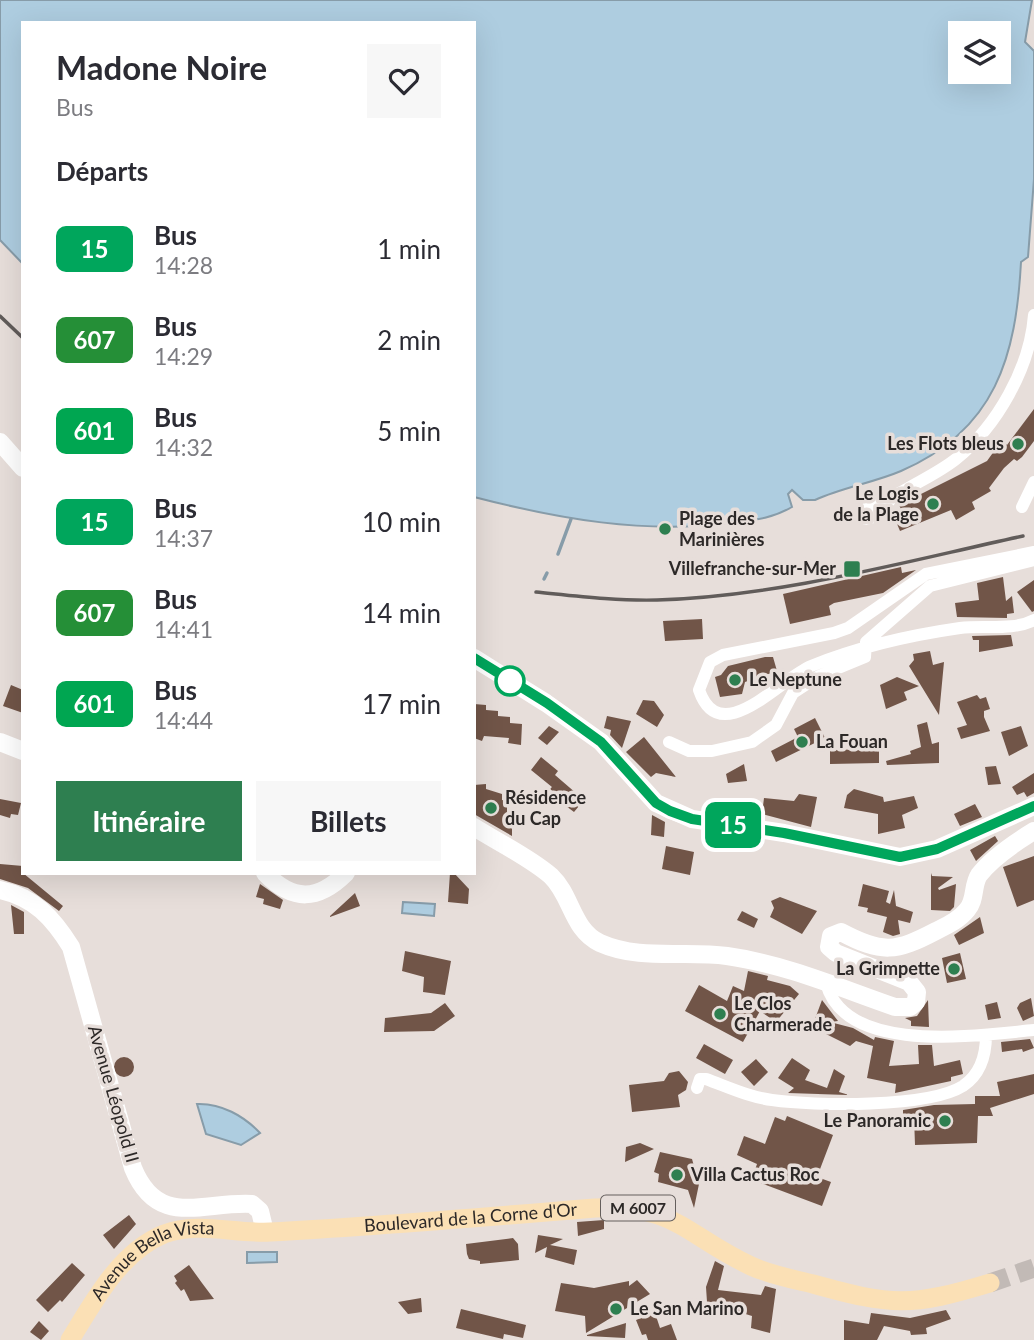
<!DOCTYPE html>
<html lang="fr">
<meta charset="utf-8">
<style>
body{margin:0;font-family:Lato,sans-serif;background:#f7f7f7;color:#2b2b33;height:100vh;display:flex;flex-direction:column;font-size:26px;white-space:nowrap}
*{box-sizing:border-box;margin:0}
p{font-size:23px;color:#7c7c81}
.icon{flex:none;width:38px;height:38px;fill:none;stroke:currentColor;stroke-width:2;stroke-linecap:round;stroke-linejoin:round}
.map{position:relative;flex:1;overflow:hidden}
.details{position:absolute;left:21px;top:21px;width:455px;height:854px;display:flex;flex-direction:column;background:#fff;border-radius:0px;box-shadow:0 7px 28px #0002}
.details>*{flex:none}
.badge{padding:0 14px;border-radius:10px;font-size:24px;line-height:46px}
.fabs{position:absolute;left:948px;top:21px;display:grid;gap:14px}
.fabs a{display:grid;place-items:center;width:63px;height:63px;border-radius:0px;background:#fff;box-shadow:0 7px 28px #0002;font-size:35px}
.map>.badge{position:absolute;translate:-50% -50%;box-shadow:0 0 0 4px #fff}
h2{padding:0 35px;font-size:26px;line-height:63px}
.round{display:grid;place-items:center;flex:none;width:74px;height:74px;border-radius:0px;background:#f7f7f7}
.summary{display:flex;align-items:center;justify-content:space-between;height:119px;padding:0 35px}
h1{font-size:33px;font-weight:700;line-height:52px}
.button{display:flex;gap:14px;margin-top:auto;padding:14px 35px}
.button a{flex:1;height:80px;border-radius:0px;background:#2e7f50;color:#fff;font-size:28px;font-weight:700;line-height:80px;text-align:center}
.button a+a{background:#f7f7f7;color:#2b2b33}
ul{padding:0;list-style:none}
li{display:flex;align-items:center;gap:21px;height:91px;padding:0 35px}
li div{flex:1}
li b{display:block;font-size:26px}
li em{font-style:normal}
li .badge{min-width:77px;font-weight:700;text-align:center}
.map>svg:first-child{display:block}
</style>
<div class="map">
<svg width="1034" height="1340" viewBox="0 0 1034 1340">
<rect width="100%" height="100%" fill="#e7deda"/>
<path fill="#aecde0" stroke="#879ca9" stroke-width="2" fill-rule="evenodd" d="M0 0H1032L1025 42 1034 51V179L1028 257 1021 262C1016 356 996 430 901 471 873 483 843 487 815 500H803L792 490 788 494 792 507C771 519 754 520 730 523 643 534 559 519 474 497V23H23V264L0 240ZM961 33H999V72H961Z
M403 902 435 904 434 916 402 913Z
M197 1104C221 1103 244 1116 260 1133L241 1145 206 1134Z
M247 1252H277V1262L247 1263Z"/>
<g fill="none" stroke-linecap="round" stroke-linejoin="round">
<path stroke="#879ca9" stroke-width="3.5" d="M558 554 571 519
M544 579 547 573"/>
</g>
<path fill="#715548" d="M1034 409V441L1022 457 1017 461 1014 459 1004 468 989 488 991 491 972 502 975 509 956 520 951 510 900 531 895 519 902 511 899 505 987 461 997 447 1004 442 1007 445Z
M901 567 902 573 916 570 883 593 834 603 829 606 831 615 790 624 783 594Z
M1003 577 1006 601 1012 596 1014 613 1007 614V618L957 617 955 603 979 600 977 583Z
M1034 580V611L1032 612 1017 592Z
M702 619 703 639 665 641 663 621Z
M1011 635 1013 646 979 652V640H973L972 636Z
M930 651 933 665 944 662 939 715 909 666 914 660 913 654Z
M765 657H773L777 671 745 682 742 694 720 697 715 677 721 675 728 666Z
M897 677 919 686 904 692 907 700 886 709 880 685Z
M11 685 23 690V713L3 706Z
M977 695 980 699 986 697 990 709 984 711V717L990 731 961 739 957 728 967 725 957 702Z
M643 700 654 701 664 715 657 727 636 714Z
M474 704 486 705V710L498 711V716L510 717V723L522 724 521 745 508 743 509 738 484 736 482 741 474 738Z
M607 716 631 721 622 748 610 735 611 730 604 728Z
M815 718 825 738 776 762 771 751 798 737 794 729Z
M927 722 932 744 939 742V763L887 765 886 761 911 754 910 751 921 747 917 725Z
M549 726 559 732 547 745 538 738Z
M1021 726 1028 746 1009 756 1001 732Z
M644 737 676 777 656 773 651 777 626 752Z
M879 749V763L830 764V750Z
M541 757 558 771 555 775 584 800 574 812 558 800 560 797 550 789 552 787 531 770Z
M744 764 747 781 728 783 726 774Z
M996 766 1001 784 988 785 985 767Z
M1034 773V793L1027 797 1024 792 1017 795 1012 787Z
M486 784V789L502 794V800L507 801V819L512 824V836L474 814V785Z
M854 789 883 797 884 802 914 796 918 808 902 815 905 828 878 834V814L844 808 847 795Z
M799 794 817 797 811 827 762 814 764 798 794 801Z
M0 799 21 803 18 815 11 814 10 818 0 815Z
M975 804 982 817 960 826 954 814Z
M652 815 665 822 664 837 651 835Z
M995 836 998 841 976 861 970 850Z
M666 846 694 852 690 875 662 869Z
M1034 856V900L1017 907 1003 867Z
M0 864 23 866V873L63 906 59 911 28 888 0 879Z
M450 873H454L469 889 468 904 448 902Z
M931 873 932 876 953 877 938 888 939 890 956 884 954 907 950 911 931 910Z
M260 884 283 900 280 909 263 904 264 899 256 897Z
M863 884 889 891 886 902 890 904 894 890 896 906 913 912 910 923 898 920 900 934 893 936 883 932 887 917 867 912 868 908 858 906Z
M355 893 360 906 330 917V916Z
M780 897 817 911 802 934 770 917 774 908 771 901Z
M11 905 24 912V934H14Z
M742 911 758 919 754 928 737 920Z
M980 917 984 933 959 945 954 935Z
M405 951 451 961 445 995 423 992 424 977 402 971Z
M960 953 966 979 947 983 942 958Z
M748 971 768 976 767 980 790 986 799 994 776 1022 760 1011 743 1042 685 1011 699 985 727 1001 733 986 744 991Z
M1031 998 1034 1016 1023 1021 1017 1008 1020 1003Z
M822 1000 838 1021 830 1022 853 1028 874 1040 875 1037 894 1041 889 1066 919 1064 918 1045H932L934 1066 960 1060 963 1074 951 1077V1081L895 1093 896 1084 867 1078 873 1046 856 1041 850 1046 812 1027Z
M928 1000 929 1027 911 1026V1021L905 1018 917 1016Z
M997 1002 1001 1018 988 1020 985 1005Z
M445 1003 455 1016 434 1031 384 1032 385 1018 431 1013Z
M1030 1039 1034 1048 1023 1052 1022 1049 1002 1052 1001 1042Z
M704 1044 733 1060 725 1074 696 1058Z
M114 1067a10 10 0 1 1 20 0a10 10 0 1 1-20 0Z
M792 1058 810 1070 805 1080 827 1088 834 1069 845 1076 839 1092 849 1095 788 1093 794 1088 778 1078Z
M756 1059 768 1072 754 1086 741 1072Z
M679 1071 688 1082 686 1090 678 1095 680 1107 632 1112 629 1085 664 1081 669 1073Z
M1034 1074V1094L990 1108 993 1116H978L977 1143 915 1145 914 1117H903V1110L934 1105 975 1104V1096H1000L997 1082Z
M787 1116 833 1135 817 1177 831 1182 822 1206 758 1182 762 1173 755 1170 757 1164 737 1155 744 1136 765 1144 775 1117 785 1121Z
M640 1143 654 1149 625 1162 626 1147Z
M660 1152 692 1159 699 1184 694 1208 688 1190 658 1182 659 1174 654 1172Z
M129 1215 136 1224 114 1249 103 1235Z
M604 1220V1229L578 1236 577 1222Z
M538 1235 563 1239 550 1245 577 1250 574 1265 545 1257 547 1247 535 1253Z
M513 1238 518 1244 519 1260 480 1264V1261L469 1259 467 1254 466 1244Z
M715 1261 724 1266 718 1290 761 1295 765 1286 776 1289 770 1333 751 1328 752 1316 707 1302 706 1287Z
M72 1263 85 1275 62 1302 60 1300 48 1312 36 1300Z
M189 1265 202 1283 214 1299 190 1301 184 1289 181 1291 175 1283 177 1281 174 1276Z
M637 1280 650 1294 630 1306 628 1299 627 1308 586 1333 585 1316 555 1311 561 1283 594 1288 629 1281V1286Z
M421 1298 422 1312 408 1314 398 1302Z
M461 1309 526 1325 523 1338 504 1334 503 1339 456 1328Z
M946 1310 951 1319 926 1328 927 1334 911 1335 910 1331 884 1326 877 1340H844V1320L869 1324 871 1313 910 1318Z
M655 1313 660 1328 671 1324 677 1340H648L646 1334 642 1335 636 1320Z
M39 1321 49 1331 41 1340 30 1332Z
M626 1323 625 1338 587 1336V1335Z"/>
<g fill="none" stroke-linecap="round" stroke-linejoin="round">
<path stroke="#c2bab6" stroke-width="19" stroke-dasharray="19 10" stroke-linecap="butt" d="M990 1283 1034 1268"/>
<path stroke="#fff" stroke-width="12" d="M892 498 874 517 866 519 864 512C871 499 893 498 905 490 922 480 941 471 956 459 997 426 1030 368 1034 315
M1022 507 1034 482
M1034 552 926 574 848 628 834 633 723 655 710 662 699 690C720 751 781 678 811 666 858 647 911 635 960 628 984 625 1013 631 1034 620
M669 742 689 751H712L752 742 776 725 793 693 819 676 865 657 866 642 930 586 1034 560
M826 983C845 1056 979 1035 1034 1030
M697 1088 700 1079H706C728 1087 749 1097 772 1100 814 1106 928 1108 963 1086 981 1074 986 1055 986 1035"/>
<path stroke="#fff" stroke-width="18" d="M0 442 23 468
M474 658 546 703 601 742 656 803 692 819 784 833 900 857 937 849 1034 806
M0 742 23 751
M474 827C499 843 529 857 551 876 572 896 572 930 600 943 640 961 685 950 727 956 785 964 840 988 895 1007H910L916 1002 917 992 909 982 836 953 829 947 831 936 841 932C882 954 896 952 936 931 948 925 959 920 967 910 976 900 972 886 979 875 992 858 1016 842 1034 831
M265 873C293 902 318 901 346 873
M0 890C34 897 53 918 71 947L133 1168C158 1229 202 1201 252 1204L260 1211 265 1232"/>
<path stroke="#fbe0b5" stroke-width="19" id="s1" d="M70 1340C94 1301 120 1252 164 1234 198 1221 235 1234 270 1232 379 1226 487 1217 595 1208 676 1204 686 1236 751 1266 770 1275 793 1279 813 1284 892 1306 911 1307 990 1283"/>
<path stroke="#615c5a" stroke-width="3.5" d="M0 316 23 338
M536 592C576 596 616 601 657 600 781 596 903 562 1023 536"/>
</g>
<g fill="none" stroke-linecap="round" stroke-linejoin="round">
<g stroke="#fff" stroke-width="16">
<path id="line" d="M474 658 547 703 601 742 656 803 670 811 692 819 784 833 900 857 937 849 1034 806"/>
</g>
<use href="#line" stroke="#00a65c" stroke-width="10"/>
</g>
<g fill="#2e7f50" stroke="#e7deda" stroke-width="2.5">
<circle cx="1018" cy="444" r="7"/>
<circle cx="933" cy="504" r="7"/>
<circle cx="665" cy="529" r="7"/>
<rect x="843" y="560" width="18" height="18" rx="3.5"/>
<circle cx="735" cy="680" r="7"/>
<circle cx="802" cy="742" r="7"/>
<circle cx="491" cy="808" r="7"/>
<circle cx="954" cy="969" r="7"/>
<circle cx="720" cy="1014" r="7"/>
<circle cx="945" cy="1121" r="7"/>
<circle cx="677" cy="1175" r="7"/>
<circle cx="616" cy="1309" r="7"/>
</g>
<circle fill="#fff" stroke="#00a65c" stroke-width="3.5" cx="510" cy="681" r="14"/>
<g text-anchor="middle" stroke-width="7" stroke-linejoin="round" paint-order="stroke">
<rect fill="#e7deda" stroke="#655f5d" stroke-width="2" x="601" y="1195.5" width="74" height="25" rx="5"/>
<g font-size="16" font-weight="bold" fill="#2d2928">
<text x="638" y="1214">M 6007</text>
</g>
<g font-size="18" font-weight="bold" fill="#2d2928" stroke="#e7deda" text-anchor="start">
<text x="1004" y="450" text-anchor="end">Les Flots bleus</text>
<text x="919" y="500" text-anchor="end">Le Logis<tspan x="919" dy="21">de la Plage</tspan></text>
<text x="679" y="525">Plage des<tspan x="679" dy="21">Marinières</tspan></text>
<text x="836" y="575" text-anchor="end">Villefranche-sur-Mer</text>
<text x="749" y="686">Le Neptune</text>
<text x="816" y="748">La Fouan</text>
<text x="505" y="804">Résidence<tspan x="505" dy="21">du Cap</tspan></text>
<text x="940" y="975" text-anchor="end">La Grimpette</text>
<text x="734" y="1010">Le Clos<tspan x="734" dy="21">Charmerade</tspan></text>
<text x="931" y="1127" text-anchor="end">Le Panoramic</text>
<text x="691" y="1181">Villa Cactus Roc</text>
<text x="630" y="1315">Le San Marino</text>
</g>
<g font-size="18" fill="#2d2928" stroke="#e7deda">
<text transform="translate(113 1094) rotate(74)" y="6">Avenue Léopold II</text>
<text dy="6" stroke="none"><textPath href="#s1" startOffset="452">Boulevard de la Corne d'Or</textPath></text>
<text dy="6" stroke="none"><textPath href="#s1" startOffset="122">Avenue Bella Vista</textPath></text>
</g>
</g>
</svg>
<div class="fabs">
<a><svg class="icon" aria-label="layers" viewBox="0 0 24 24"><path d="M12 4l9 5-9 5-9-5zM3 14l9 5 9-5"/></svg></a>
</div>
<b class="badge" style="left:733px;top:825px;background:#00a65c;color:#fff">15</b>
<section class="details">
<div class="summary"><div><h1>Madone Noire</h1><p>Bus</p></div><a class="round"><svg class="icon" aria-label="heart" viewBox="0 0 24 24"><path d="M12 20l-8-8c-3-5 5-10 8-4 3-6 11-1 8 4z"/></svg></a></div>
<h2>Départs</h2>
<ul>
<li><span class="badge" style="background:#00a65c;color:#fff">15</span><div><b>Bus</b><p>14:28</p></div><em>1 min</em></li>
<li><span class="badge" style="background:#258f37;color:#fff">607</span><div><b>Bus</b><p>14:29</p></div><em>2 min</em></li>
<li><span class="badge" style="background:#00a651;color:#fff">601</span><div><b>Bus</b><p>14:32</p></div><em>5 min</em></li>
<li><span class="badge" style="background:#00a65c;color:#fff">15</span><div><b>Bus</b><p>14:37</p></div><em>10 min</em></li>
<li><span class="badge" style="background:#258f37;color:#fff">607</span><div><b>Bus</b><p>14:41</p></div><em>14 min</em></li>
<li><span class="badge" style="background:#00a651;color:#fff">601</span><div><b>Bus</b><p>14:44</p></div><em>17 min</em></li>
</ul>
<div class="button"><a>Itinéraire</a><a>Billets</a></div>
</section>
</div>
